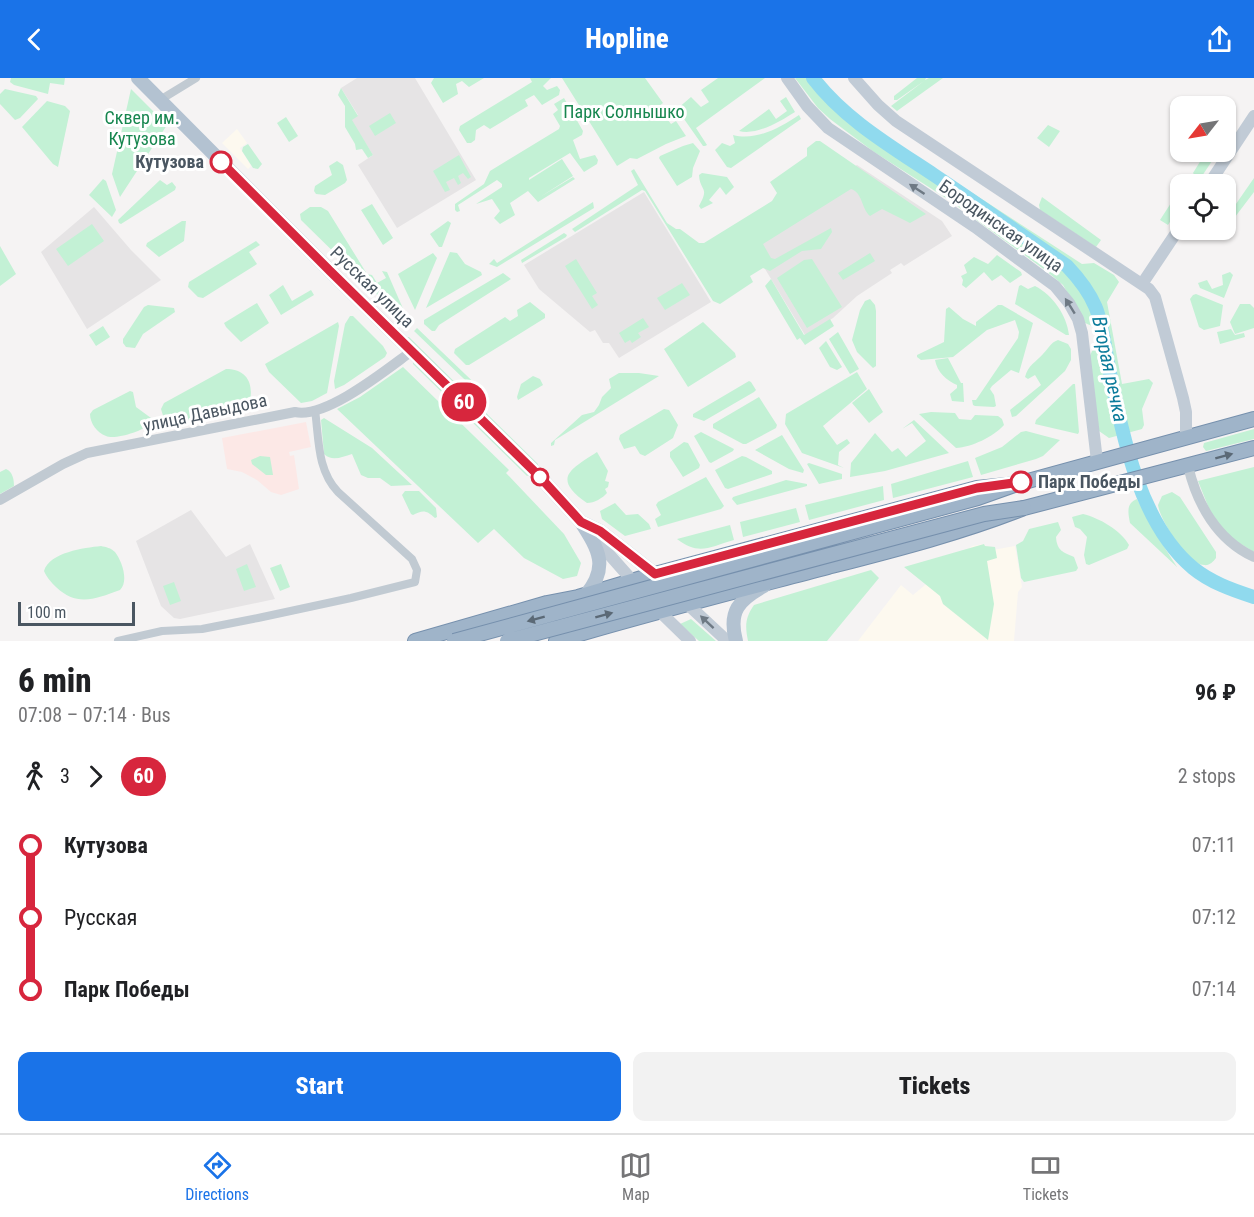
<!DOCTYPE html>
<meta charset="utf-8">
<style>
body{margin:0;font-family:"Roboto Condensed",sans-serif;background:#f2f2f2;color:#202124;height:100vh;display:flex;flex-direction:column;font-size:22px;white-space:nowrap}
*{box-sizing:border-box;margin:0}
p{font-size:20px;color:#757577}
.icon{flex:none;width:33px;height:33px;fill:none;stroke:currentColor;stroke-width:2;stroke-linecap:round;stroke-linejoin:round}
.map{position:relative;height:563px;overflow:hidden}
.panel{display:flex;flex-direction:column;background:#fff;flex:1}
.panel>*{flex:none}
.badge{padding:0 12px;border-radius:20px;font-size:21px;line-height:39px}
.needle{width:39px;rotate:239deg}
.buttons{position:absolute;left:1170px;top:18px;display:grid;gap:12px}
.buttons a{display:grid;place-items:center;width:66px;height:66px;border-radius:12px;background:#fff;box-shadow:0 2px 4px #0004;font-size:30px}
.scale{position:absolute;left:18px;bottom:15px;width:117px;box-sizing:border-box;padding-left:6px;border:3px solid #4a5661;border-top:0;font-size:16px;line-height:21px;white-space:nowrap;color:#4a5661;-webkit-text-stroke:4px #fff;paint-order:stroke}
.map>.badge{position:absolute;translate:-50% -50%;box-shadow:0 0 0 3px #fff}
.legs{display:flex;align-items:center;gap:9px;height:66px;padding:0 18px;font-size:20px}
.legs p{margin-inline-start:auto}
.head{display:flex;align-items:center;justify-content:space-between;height:102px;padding:0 18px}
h1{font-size:33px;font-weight:800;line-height:45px}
.button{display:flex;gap:12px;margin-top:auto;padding:12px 18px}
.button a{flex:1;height:69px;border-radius:12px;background:#1a73e8;color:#fff;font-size:24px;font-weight:800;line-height:69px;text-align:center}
.button a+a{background:#f2f2f2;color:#202124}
ul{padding:0 18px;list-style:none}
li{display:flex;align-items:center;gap:21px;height:72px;font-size:22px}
li i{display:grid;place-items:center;width:9px;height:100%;margin:0 8px;background:currentColor}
li i::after{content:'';width:15px;height:15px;margin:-8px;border:4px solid;border-radius:50%;background:#fff}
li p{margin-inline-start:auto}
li:first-child i{background:linear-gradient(#0000 50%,currentColor 0)}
li:last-child i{background:linear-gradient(currentColor 50%,#0000 0)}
header{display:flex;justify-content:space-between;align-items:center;height:78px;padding:0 18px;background:#1a73e8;color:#fff;font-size:27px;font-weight:800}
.menu{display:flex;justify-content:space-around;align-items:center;height:84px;border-top:2px solid #e0e0e0;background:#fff;font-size:16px;color:#757577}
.menu a{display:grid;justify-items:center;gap:3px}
.menu .on{color:#1a73e8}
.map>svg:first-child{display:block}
</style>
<header><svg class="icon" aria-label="back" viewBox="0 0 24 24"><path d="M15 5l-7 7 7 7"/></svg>Hopline<svg class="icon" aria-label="share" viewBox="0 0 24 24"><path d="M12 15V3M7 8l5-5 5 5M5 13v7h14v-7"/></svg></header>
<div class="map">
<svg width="1254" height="563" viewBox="0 0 1254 563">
<rect width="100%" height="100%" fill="#f5f3f3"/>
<path fill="#fdf9ef" d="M237 51 247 65 240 70 251 88 248 91 222 65Z
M984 466 987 473 1015 468 1022 509 1018 514 1014 563H858L901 507 913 517 972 468Z"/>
<path fill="#e6e4e5" d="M357 0H415L476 102 397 150 358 87 373 77 351 42 358 37 341 10Z
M857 87 942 143 952 158 904 188 901 185 890 192 892 195 857 218 833 240 805 257 745 158Z
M644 114 711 224 619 280 609 265H603L595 252 590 254 539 211 524 187Z
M94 129 131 172 161 202 87 251 41 174Z
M191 432 226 479 250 466 275 521 180 541 174 540 161 528 136 463Z"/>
<path fill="#fce8e6" d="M306 344 311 369 289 374 290 378 294 377 299 411 281 417 271 414 257 402 242 394 227 391 222 360Z"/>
<path fill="#c3f1d5" d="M11 0H65L64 7 50 5 48 16 14 7 10 4Z
M434 0H484L469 9 462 3 456 6 458 16 443 25 431 5Z
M530 0H551L543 8 547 12 557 8 560 12 559 17 542 27 534 17 525 22 528 28 490 51 484 47 476 52 475 62 471 65H467L459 52 460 48 532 4Z
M562 0H645L663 25 658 29 671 46 676 43 686 58 666 66 637 81 630 80 617 88Z
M718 0H765L696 50 707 67 705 68H703L677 31 691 19 701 29 709 24 701 12Z
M795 0H821L841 24 880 55 1082 186 1094 185 1114 197 1119 204 1107 224 1122 306 1149 301 1153 305 1142 331 1144 347 1142 351 1109 360 1099 353 1089 280 1092 273 1102 268 1099 251 1085 245 1063 207 1045 192 949 122 874 74 830 41 818 30Z
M917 0H926L925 2 929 0H943L897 33 891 28 924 3 897 22H894V18Z
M341 10 358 38 352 42 373 77 368 80 362 71 356 72 355 66 345 49V28L338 17Z
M5 11 36 18 38 21 20 40 15 42 0 26V16Z
M131 11 167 47 120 119 112 96Z
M786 19 795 34C781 43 756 58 739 53L769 31 776 41 787 33 780 23Z
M564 20 583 53 582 57 573 62 580 81 595 77 598 82 597 86 584 94 570 75 529 100V102L562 81 573 98 540 119 573 99 575 101 538 124 528 113 510 125 515 137 500 146 494 140 500 133 492 121 476 126 502 109V106L497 102 458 127 460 133 457 134 455 132V126L484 106 490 93 559 51 560 48 553 36 558 32 554 26Z
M47 23 65 28 70 33 58 89 53 86 22 49Z
M390 35 396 45 375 58 369 48Z
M799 37 801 41 731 90 727 89 715 72 722 65 730 68 735 65 733 57C756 63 780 50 799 37Z
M286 39 298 58 289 64 277 45Z
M1048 47 1060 53 1049 69 1037 60Z
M816 63H820L926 136 910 145 882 131 870 138C861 130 863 115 851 111L763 166 771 180 775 181 831 150 832 154 821 171 802 173 770 193 763 190 750 198 753 204 720 226 713 223 645 113 642 112 575 154 572 151 638 107 631 93 634 91 667 145 676 151H680L699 165H704L772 123 777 115 770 104 807 78V70Z
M693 65 700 73 693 90 692 99 677 108 659 80 660 78 683 68Z
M248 66 262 86 258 91 253 90 242 73 243 69Z
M1206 74H1218L1202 98 1197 100 1193 95Z
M459 77 471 99 468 101 463 95 458 98 461 105 458 107 454 100 446 104 450 112 445 114 433 93Z
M337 83 343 87 347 102 345 105 325 117 316 116 314 113 315 108 332 97 329 88Z
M702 95 727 99 734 109 726 117 720 109 709 122 713 125 701 131 699 128C710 108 700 114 699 97Z
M1254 100V114L1235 139 1231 141 1229 136Z
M103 101 106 103 116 132 112 139 89 117Z
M160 102 167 107 172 104 176 109 175 112 121 146 119 145 118 142Z
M1180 111V128L1168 147 1160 142Z
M1042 119 1101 162 1096 169 1040 132 1039 127Z
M593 124 594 130 497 189 489 186 494 181 497 185Z
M372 126 393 160 383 167 361 132Z
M310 129H321L328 133 367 196 372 197 377 205 386 200 382 193 387 194 408 242 405 244 301 142 300 136Z
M182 143H186L184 163 159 179 146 168 147 165Z
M448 143 451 145 442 169H439L430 156Z
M92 146 104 163 68 188 56 171Z
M564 155 567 157 566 159 522 185 521 182Z
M256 163 260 167 249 174 257 186 203 220 198 219 188 209 189 204Z
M0 168 16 196 0 208Z
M450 174 457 175 465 186 481 194 482 197 426 230Z
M433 175 437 180 415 232 398 196Z
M870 175 875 183 843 202 838 195Z
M997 177 1021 194 1022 197 1010 205 1001 197 992 203 984 194 966 210 962 207 963 202 961 198 967 195 964 187 974 179 988 186Z
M576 181 597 215 592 218 598 227 592 231 565 188Z
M812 181 842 229 807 250 777 200 804 182Z
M1230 194 1233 197 1224 220 1200 210 1198 205 1207 202 1212 211 1223 207 1222 197Z
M503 195 511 201 439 247 435 253H432L424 246V242Z
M771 201 804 257 830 241 834 248 805 267 800 260 797 262 765 208Z
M682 205 690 217 665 232 657 220Z
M283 207 292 223 311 212 314 217 281 237 269 217Z
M1021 207 1028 211 1035 208C1053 217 1067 238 1069 257H1066L1015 226 1019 208Z
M1196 216 1223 227 1220 248 1204 252 1199 249 1190 221 1193 217Z
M870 221 875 227 876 233V288L873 290 857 274 852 262 860 232 865 223Z
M530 224 545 236V240L469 287H466L454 275 455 271 505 239 510 243 518 238 517 232Z
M257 225 269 245 241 264 226 249 224 245Z
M1240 226H1250L1254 230V250L1235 256 1230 244Z
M148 227 174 230 175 234 143 256 135 270 126 269 123 265V261L144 229Z
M998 227H1002L1033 245 1019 295 1011 292 992 308 990 311 994 317 996 328 994 329 975 328 973 327 972 322H976L1018 260 1019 254 1015 242 987 252 953 279 921 282 917 279V277L944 264 946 231 949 229 963 241 976 248V244Z
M350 238H353L383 268 387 275 385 279 344 307 335 311 334 303 345 246Z
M643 240 649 249 638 255 641 259 632 265 630 262 625 265 619 255Z
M338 244 339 248 327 315 312 323 301 325 269 294 265 286Z
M703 244 735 275 736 279 688 309 664 271Z
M103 248 110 259 96 268 89 257Z
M417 250 489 319 487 323 414 253Z
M1231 251 1235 257 1244 255 1245 259 1220 266 1217 254Z
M838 254 859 291 850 296 829 261Z
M407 259H409L538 386V388Z
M1058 262 1068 266 1071 271V282L1065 293 1016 338 1012 339 1010 332 1041 307 1035 297 1028 301 1025 299C1028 287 1036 284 1043 276 1049 270 1050 265 1058 262Z
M826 263 842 289 837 292 830 289 819 270Z
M948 280 961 305H963L964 324 952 323 950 316 957 310V307C947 303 937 294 935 282Z
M413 283 529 397 527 398 413 286Z
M403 289 509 392 506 395 564 456 581 485 577 498 563 501 524 480 494 451 478 465 337 331 360 319Z
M226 291C250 291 255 310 248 330L172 346 165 344 161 331 164 325Z
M857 294 867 311 823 348 837 367 847 361 850 365 839 374 838 387 844 390 802 375 785 346 786 336Z
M619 295H639L659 298 555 362 554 367 551 368V365L582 337 594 334 599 327 602 319 611 310 609 301Z
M533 298 540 301 543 307 518 322 517 319 521 306Z
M749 303 751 304 756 312 754 314 704 343 693 339V336Z
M1073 306H1075L1079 354 1078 356 1035 346 1036 342Z
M869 311 883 334 869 345 852 325Z
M130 313 133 314 136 329 151 340 150 346C143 353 115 362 106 358 97 355 90 345 90 336L93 332Z
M759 319 777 347 776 350 746 366H743L713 350V346Z
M664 331 669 332 678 347 673 360 645 378 640 376 635 368 624 371 619 361 620 357Z
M931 334 955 335 959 341 971 342 975 337 998 338 1002 341 1004 347C993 359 972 369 956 370L919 336Z
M324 340 372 370 412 407 391 408 380 400H368L361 397 352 376C342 379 332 384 324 376L321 342Z
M914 342 949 375 885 393 850 399 851 385 875 355 892 374 898 370 906 379 926 363 912 345 902 351Z
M1254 351V361L1206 373 1203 369 1204 365Z
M1026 353 1060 362 1043 378 1036 381 981 397 975 380 1002 369 1021 354Z
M701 354 734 371 733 373 711 385 709 384 694 358Z
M782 357 804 392 803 395 789 391 755 372Z
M684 364 688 365 700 387 699 390 683 399 670 379V374Z
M597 374 608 393 605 403 609 404 608 409 605 411 607 415C603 420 594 425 587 425 551 400 571 391 597 374Z
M260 378 270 379 273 397H266L252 386 251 382Z
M742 378 746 379 772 393V396L728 411 725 410 715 392Z
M968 383 973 399 893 420 891 406Z
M809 385 842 396V401L819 406 807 386Z
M1254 389V474L1226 457 1210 433 1198 403Z
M6 391C13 394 14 402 14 408L0 416V394Z
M706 399 724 428 721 431 658 449 655 441 661 437 656 427 658 424Z
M786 402 807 406V408L737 427 732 421 733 419Z
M883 408 884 422 809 442 805 427Z
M405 413H419L436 430 437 439 435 440C426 432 423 432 413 437L411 436 402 417Z
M1172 414 1180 419 1216 474V480C1213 484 1209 488 1204 487 1187 486 1160 442 1158 427L1162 418Z
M1137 421 1154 453 1177 489 1130 445C1128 435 1126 425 1137 421Z
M615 425 626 437 638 436 649 446 651 451 625 458 602 441 600 433Z
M796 430 800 444 743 459 740 444Z
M1083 436C1099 440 1121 452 1129 467L1127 471 1089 487 1086 486 1084 477 1087 459 1080 451 1075 449 1072 439Z
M1058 444 1061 452 1056 459C1057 473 1063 474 1074 479L1078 490 1076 493 1024 504 1021 500 1016 467 1023 463 1029 451Z
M730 447 734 462C709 469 699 478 677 461Z
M984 466 985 468 995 469 997 480 987 483 994 526 988 562 943 526 940 518 904 489Z
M101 468C106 469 111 470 115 474 122 483 129 503 120 512 95 521 77 529 56 509 51 504 47 500 44 493 50 474 84 470 101 468Z
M247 486 256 509 244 513 236 491Z
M281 486 290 509 280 513 270 490Z
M871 492 879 500 827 563H748C745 548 745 540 754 527Z
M174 504 181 523 170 527 163 508Z
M691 541 716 563H699L680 546Z"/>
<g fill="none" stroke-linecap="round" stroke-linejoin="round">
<path stroke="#90daee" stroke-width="14" d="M813 0C844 41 892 69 934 97 979 127 1023 158 1067 188 1104 227 1100 246 1110 295 1123 359 1140 446 1193 490 1210 504 1232 512 1254 519"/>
<g stroke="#7690ad" stroke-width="16">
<path id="trunk" d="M415 563 547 525 578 519 655 496 977 410 1017 406 1254 341
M556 563C646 536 737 513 828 489 894 472 961 455 1024 430L1254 370"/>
</g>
<path stroke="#c1cad2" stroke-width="8" d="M160 22 196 0
M750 490 780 481
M118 563 162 553 202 551 258 540 351 520 415 504 417 492 412 481 338 414C317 392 319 361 315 332"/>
<path stroke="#c1cad2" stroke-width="10" d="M1188 388C1197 426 1217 462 1254 479
M0 422 63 386 87 375 295 334C326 341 387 291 412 273"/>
<path stroke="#c1cbd6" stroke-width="12" d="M787 0 807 28 828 50 975 149 1055 208 1069 225 1078 241 1082 255 1097 383
M854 0 878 27 896 43 1149 211 1155 219 1183 320 1186 334V360
M1209 106 1254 38
M1142 206 1180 149
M592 457 638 509
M682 521 727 563
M655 529 690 563"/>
<path stroke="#b3c2d1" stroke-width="14" d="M138 0 331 194 540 399 581 444 600 453 655 496
M581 444C599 472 609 489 586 517
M736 563C728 533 739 522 764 508"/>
<use href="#trunk" stroke="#9fb4c9" stroke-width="14"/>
<g stroke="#7690ad" stroke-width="16" stroke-linecap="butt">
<path id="trunk-bridge" d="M454 563 978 420 1017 406
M507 563 984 436 1024 430"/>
</g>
<use href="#trunk-bridge" stroke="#9fb4c9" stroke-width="14"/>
</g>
<defs><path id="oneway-solid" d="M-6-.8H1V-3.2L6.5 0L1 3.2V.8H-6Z" transform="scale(1.5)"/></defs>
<g fill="#6e7984">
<use href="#oneway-solid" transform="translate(917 111) rotate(-147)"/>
<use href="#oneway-solid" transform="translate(1070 228) rotate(-122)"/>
<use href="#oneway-solid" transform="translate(707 544) rotate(-137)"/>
</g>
<g fill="#5b6976">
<use href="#oneway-solid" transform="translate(1224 378) rotate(-15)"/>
<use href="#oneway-solid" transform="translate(604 537) rotate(-15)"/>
<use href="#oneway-solid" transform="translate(536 541) rotate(165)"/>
</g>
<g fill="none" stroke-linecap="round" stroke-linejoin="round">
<g stroke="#fff" stroke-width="14">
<path id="line-1" d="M221 84 331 194 540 399 581 444 600 453 655 496 977 410 1021 404"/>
</g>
<use href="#line-1" stroke="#d7263d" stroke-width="9"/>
</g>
<g fill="#fff" stroke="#d7263d" stroke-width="3">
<circle cx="221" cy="84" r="10"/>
<circle cx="540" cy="399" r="8"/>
<circle cx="1021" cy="404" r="10"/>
</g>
<g text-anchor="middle" stroke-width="6" stroke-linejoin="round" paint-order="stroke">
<g font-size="18" fill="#17864f" stroke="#fff">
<text x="624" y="40">Парк Солнышко</text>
<text x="142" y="46">Cквер им.<tspan x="142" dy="21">Кутузова</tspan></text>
</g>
<g font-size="18" font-weight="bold" fill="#4a5661" stroke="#fff" text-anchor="end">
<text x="204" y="90">Кутузова</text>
<text x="1038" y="410" text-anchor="start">Парк Победы</text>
</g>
<g font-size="18" fill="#4a5661" stroke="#fff">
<text transform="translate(1001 148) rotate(35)" y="6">Бородинская улица</text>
<text transform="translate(372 209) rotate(44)" y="6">Русская улица</text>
<text transform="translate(205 335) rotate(-12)" y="6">улица Давыдова</text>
</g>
<g font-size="20" font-style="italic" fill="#0c7c9b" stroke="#fff">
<text transform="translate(1110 291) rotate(78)" y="7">Вторая речка</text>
</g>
</g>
</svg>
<div class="buttons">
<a><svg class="needle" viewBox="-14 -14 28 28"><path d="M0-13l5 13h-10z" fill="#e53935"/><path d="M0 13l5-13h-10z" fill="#757577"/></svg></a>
<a><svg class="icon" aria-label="locate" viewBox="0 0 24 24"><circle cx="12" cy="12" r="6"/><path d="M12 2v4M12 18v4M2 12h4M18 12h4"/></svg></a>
</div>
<div class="scale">100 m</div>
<b class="badge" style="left:464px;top:324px;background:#d7263d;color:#fff">60</b>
</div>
<section class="panel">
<div class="head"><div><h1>6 min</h1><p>07:08 – 07:14 · Bus</p></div><b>96 ₽</b></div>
<div class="legs"><svg class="icon" aria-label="walk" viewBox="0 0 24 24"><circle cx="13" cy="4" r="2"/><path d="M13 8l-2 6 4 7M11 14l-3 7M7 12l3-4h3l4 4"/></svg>3<svg class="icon" aria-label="forward" viewBox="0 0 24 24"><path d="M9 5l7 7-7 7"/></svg><b class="badge" style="background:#d7263d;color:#fff">60</b><p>2 stops</p></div>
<ul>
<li><i style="color:#d7263d"></i><b>Кутузова</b><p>07:11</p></li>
<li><i style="color:#d7263d"></i><span>Русская</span><p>07:12</p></li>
<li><i style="color:#d7263d"></i><b>Парк Победы</b><p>07:14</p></li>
</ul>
<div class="button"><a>Start</a><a>Tickets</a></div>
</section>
<nav class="menu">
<a class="on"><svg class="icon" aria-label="directions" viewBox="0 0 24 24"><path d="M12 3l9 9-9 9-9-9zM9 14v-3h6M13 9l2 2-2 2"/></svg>Directions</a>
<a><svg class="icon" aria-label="map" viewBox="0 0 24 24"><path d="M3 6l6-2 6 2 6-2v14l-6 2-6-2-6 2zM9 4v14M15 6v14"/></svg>Map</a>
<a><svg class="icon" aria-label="tickets" viewBox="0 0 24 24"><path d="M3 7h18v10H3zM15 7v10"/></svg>Tickets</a>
</nav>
